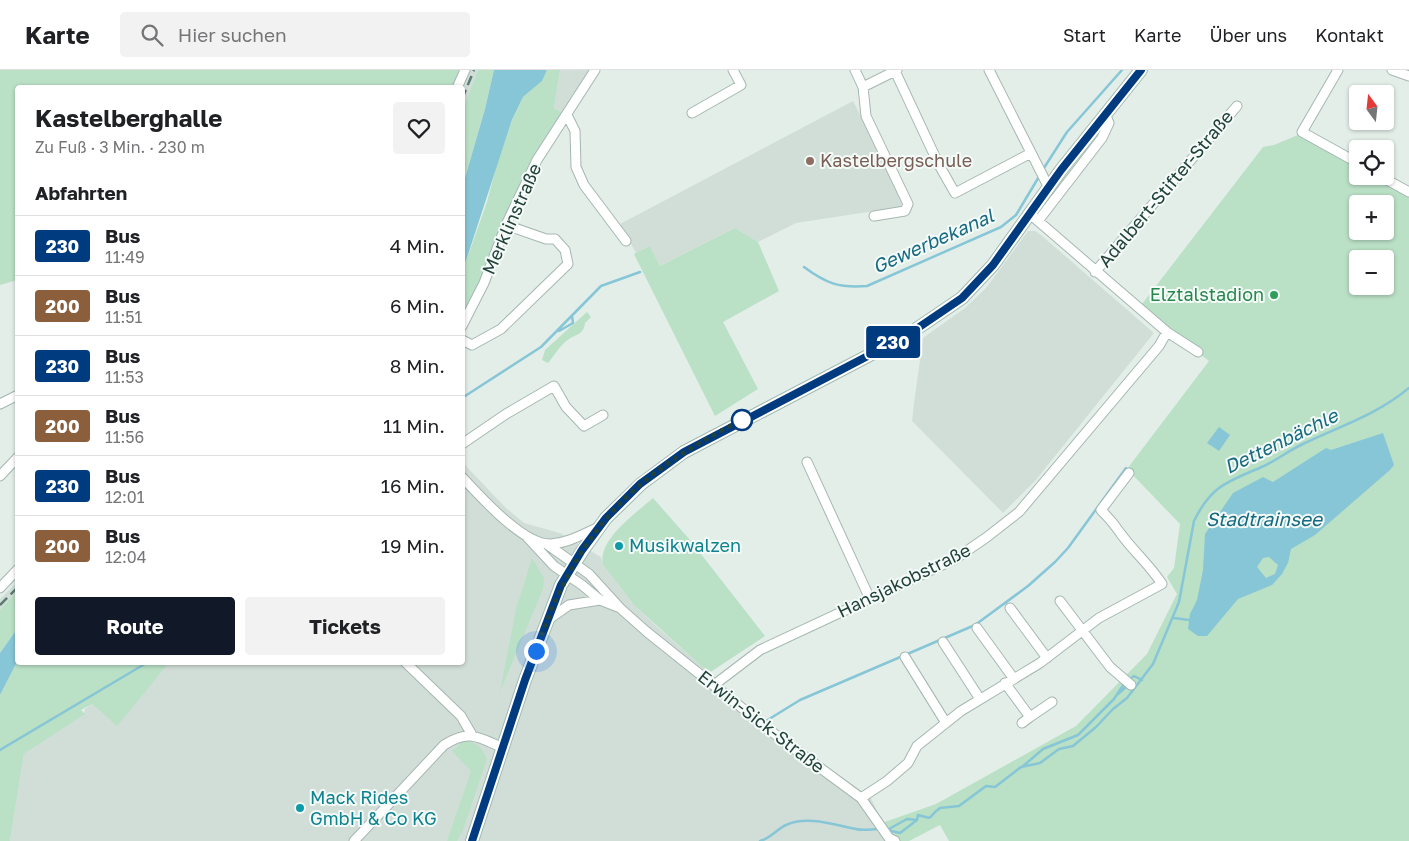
<!DOCTYPE html>
<html lang="de">
<meta charset="utf-8">
<style>
body{margin:0;font-family:"Golos Text",sans-serif;background:#f2f2f2;color:#202124;height:100vh;display:flex;flex-direction:column;font-size:19px;white-space:nowrap}
*{box-sizing:border-box;margin:0}
p{font-size:16px;color:#757577}
.icon{flex:none;width:28px;height:28px;fill:none;stroke:currentColor;stroke-width:2;stroke-linecap:round;stroke-linejoin:round}
.map{position:relative;flex:1;overflow:hidden}
.details{position:absolute;left:15px;top:15px;width:450px;height:580px;display:flex;flex-direction:column;background:#fff;border-radius:5px;box-shadow:0 1px 4px #0004}
.details>*{flex:none}
.badge{padding:0 10px;border-radius:4px;font-size:18px;line-height:32px}
.needle{width:32px;rotate:345deg}
.buttons{position:absolute;left:1349px;top:15px;display:grid;gap:10px}
.buttons a{display:grid;place-items:center;width:45px;height:45px;border-radius:5px;background:#fff;box-shadow:0 1px 4px #0004;font-size:25px}
.you{position:absolute;width:25px;height:25px;margin:-12px;border:4px solid #fff;border-radius:50%;background:#1a73e8;box-shadow:0 0 0 8px #1a73e833}
.map>.badge{position:absolute;translate:-50% -50%;box-shadow:0 0 0 2px #fff}
h2{padding:0 20px;font-size:19px;line-height:45px}
.round{display:grid;place-items:center;flex:none;width:52px;height:52px;border-radius:5px;background:#f2f2f2}
.summary{display:flex;align-items:center;justify-content:space-between;height:85px;padding:0 20px}
h1{font-size:24px;font-weight:700;line-height:38px}
.action{display:flex;gap:10px;margin-top:auto;padding:10px 20px}
.action a{flex:1;height:58px;border-radius:5px;background:#111827;color:#fff;font-size:20px;font-weight:700;line-height:58px;text-align:center}
.action a+a{background:#f2f2f2;color:#202124}
ul{padding:0;list-style:none}
li{display:flex;align-items:center;gap:15px;height:60px;padding:0 20px;border-top:1px solid #e0e0e0}
li div{flex:1}
li b{display:block;font-size:19px}
li em{font-style:normal}
li .badge{min-width:55px;font-weight:700;text-align:center}
header{display:flex;align-items:center;gap:30px;box-sizing:border-box;height:70px;padding:0 25px;background:#fff;border-bottom:1px solid #e0e0e0}
header strong{font-size:24px}
nav{display:flex;gap:28px;margin-inline-start:auto;font-size:18px}
.search{width:350px;height:45px;background:#f2f2f2;display:flex;align-items:center;gap:12px;box-sizing:border-box;padding:0 18px;border-radius:5px;color:#757577;font-size:19px}
.map>svg:first-child{display:block}
</style>
<header>
<strong>Karte</strong>
<div class="search"><svg class="icon" aria-label="search" viewBox="0 0 24 24"><circle cx="10" cy="10" r="6"/><path d="M15 15l6 6"/></svg>Hier suchen</div>
<nav><a>Start</a><a>Karte</a><a>Über uns</a><a>Kontakt</a></nav>
</header>
<div class="map">
<svg width="1409" height="771" viewBox="0 0 1409 771">
<rect width="100%" height="100%" fill="#e3eee9"/>
<path fill="#d1ded8" d="M465 0H478L463 39 462 18H457Z
M560 0H595L567 45 554 38Z
M853 31 903 127 901 137 796 153 758 172 735 158 660 196 650 176 636 183 620 154Z
M1028 161H1035L1041 165 1154 263 1035 411 1003 443 912 351 914 333 923 268 965 238 986 218Z
M463 393 506 438 524 453 560 463 601 487 603 495 634 535 656 556 767 653 871 728 891 771H10L24 684 84 644 85 639 92 634 117 655 169 593 462 592Z
M17 512V521L0 540V529Z"/>
<path fill="#bae0c6" fill-rule="evenodd" d="M0 0H465L457 18H18L17 210 0 215Z
M478 0H494L485 39 463 115V39Z
M547 0H560L554 38 567 45 537 90 463 256V200L487 132 497 94 512 51 523 27 542 11Z
M1298 65 1357 95 1358 106H1378L1409 123V771H949L940 755 909 771H892L879 754 936 734 1076 656 1147 584 1177 524 1167 507 1174 498 1180 454 1127 399 1209 291 1139 238 1263 77 1274 75ZM1358 134H1385V161H1358ZM1358 189H1385V216H1358Z
M735 158 758 172 779 221 723 252 758 319 715 346 634 184 650 176 660 196Z
M587 242 591 247 585 253C584 264 577 264 569 269 559 276 555 285 548 293L542 290 545 280Z
M653 428 690 470 765 566 709 603 634 535 603 495C597 470 636 443 653 428Z
M532 488 544 508 543 519 500 622 516 539Z
M17 521V559L0 583V540Z
M17 592 169 593 117 656 92 634 81 640 85 644 24 684 10 771H0V625Z
M463 671C477 672 482 677 487 689L463 760 457 771H447L471 701 452 681Z"/>
<path fill="#87c6d6" fill-rule="evenodd" d="M494 0H547L542 11 523 27 512 50 463 200V115L485 39Z
M1219 357 1230 365 1219 381 1207 373Z
M1383 363 1394 395 1390 400 1315 465 1291 479 1288 493 1282 504 1272 515 1238 529 1207 566H1198L1188 559 1190 544 1197 530 1203 500 1205 464 1233 423 1263 407 1273 412 1326 378 1331 380ZM1269 487 1278 495 1275 504 1266 508 1257 497 1263 488Z
M17 559V592L0 625V583Z"/>
<g fill="none" stroke-linecap="round" stroke-linejoin="round">
<path stroke="#87c6d6" stroke-width="2.5" d="M1042 101 1067 62 1122 0
M804 197C827 214 839 218 867 216L1001 157 1016 145 1040 105
M559 261 573 253 572 246
M462 328 541 277 601 216 640 202
M1174 548 1189 550
M1131 608 1134 606 1142 610
M1118 624 1126 617
M766 651 800 630 975 555 1028 516 1055 492 1068 478 1126 398
M0 680 148 592
M1022 697 1043 679 1078 665 1114 629 1124 614
M889 759 907 749 917 750
M887 760 900 763 917 750 918 745C936 750 926 748 940 738L959 736 986 716 995 717 1021 697 1040 693 1059 679 1073 676 1096 657 1113 639 1127 628 1153 594 1179 532 1194 451C1212 414 1230 411 1264 396 1277 390 1288 381 1301 375 1340 356 1375 346 1409 318
M760 771C771 768 777 759 786 755 807 745 835 755 856 759 863 761 872 759 879 759"/>
<g stroke="#a5b7b1" stroke-width="11">
<path id="street" d="M855 0 863 17 866 46 908 134 905 141 874 146
M989 0 1048 116
M1338 0 1302 62 1358 93
M1392 0 1409 6
M895 1 939 95 955 123 1031 83
M863 17 897 0
M457 18 465 0
M692 43 741 15 733 0
M567 45 575 61 576 97 584 115 626 171
M1380 106 1409 122
M1030 144 1167 262 1198 282
M1038 151 1102 68 1109 53 1105 44
M1095 202 1237 36
M462 256 484 213 506 155 537 90 595 0
M462 270 472 275 501 259 568 194 565 180 555 169H546L506 155
M0 334 18 325
M462 374 506 344 554 316 566 337 584 356 603 345
M807 392 870 529
M0 406 18 387
M462 407C480 426 524 476 551 474 568 473 583 464 599 457
M528 468 554 496 582 515 600 530 618 537
M548 475 589 504 620 538 647 562 781 669 861 728 889 768 895 771
M0 518 18 499
M1060 531 1110 597 1131 615
M1010 538 1047 588
M549 549 569 535 600 530
M977 558 1014 609
M943 572 980 629
M905 587 946 653
M405 592 461 646 472 665
M1005 613 1030 647 1022 653
M714 615 760 580 955 489 987 467 1019 442 1159 276 1167 262
M1030 647 1052 632
M861 728 887 711 908 693 917 676 961 641 1040 593 1099 548 1162 514C1150 495 1134 482 1121 464 1115 455 1109 448 1101 440L1129 403
M354 771 444 675C469 659 478 667 503 678"/>
</g>
<g stroke="#a0bab2" stroke-width="14">
<path id="secondary" d="M472 771 525 610 561 515 583 480 606 448 641 414 684 382 906 266 962 228 993 195 1061 100 1141 0"/>
</g>
<use href="#street" stroke="#fff" stroke-width="9"/>
<use href="#secondary" stroke="#fff" stroke-width="12"/>
<path stroke="#5b7c75" stroke-width="2.5" stroke-dasharray="10 5" stroke-linecap="butt" d="M462 29 474 0
M0 535 18 517"/>
</g>
<g fill="none" stroke-linecap="round" stroke-linejoin="round">
<g stroke="#fff" stroke-width="11">
<path id="line" d="M472 771 525 610 561 515 582 480 606 448 640 414 684 382 906 266 962 228 993 195 1061 100 1141 0"/>
</g>
<use href="#line" stroke="#003b80" stroke-width="8"/>
<path stroke="#21413a" stroke-width="5" stroke-dasharray="0 9" d="M536 581C566 493 605 432 685 382 704 370 723 360 742 350"/>
</g>
<circle fill="#8d6e63" stroke="#f4faf7" stroke-width="2" cx="810" cy="91" r="5"/>
<circle fill="#2e9e5b" stroke="#f4faf7" stroke-width="2" cx="1274" cy="225" r="5"/>
<circle fill="#fff" stroke="#003b80" stroke-width="2.5" cx="742" cy="350" r="10"/>
<g fill="#0f9aa8" stroke="#f4faf7" stroke-width="2">
<circle cx="619" cy="476" r="5"/>
<circle cx="300" cy="738" r="5"/>
</g>
<g text-anchor="middle" stroke-width="4" stroke-linejoin="round" paint-order="stroke">
<g font-size="18" fill="#785e54" stroke="#f4faf7" text-anchor="start">
<text x="820" y="97">Kastelbergschule</text>
</g>
<g font-size="18" fill="#21413a" stroke="#f4faf7">
<text transform="translate(1166 119) rotate(-50)" y="6">Adalbert-Stifter-Straße</text>
<text transform="translate(512 149) rotate(-66)" y="6">Merklinstraße</text>
<text transform="translate(904 511) rotate(-26)" y="6">Hansjakobstraße</text>
<text transform="translate(761 652) rotate(38)" y="6">Erwin-Sick-Straße</text>
</g>
<g font-size="18" fill="#27864d" stroke="#f4faf7" text-anchor="end">
<text x="1264" y="231">Elztalstadion</text>
</g>
<g font-size="18" fill="#0d838f" stroke="#f4faf7" text-anchor="start">
<text x="629" y="482">Musikwalzen</text>
<text x="310" y="734">Mack Rides<tspan x="310" dy="21">GmbH &amp; Co KG</tspan></text>
</g>
<g font-size="19" font-style="italic" fill="#166a81" stroke="#f4faf7">
<text transform="translate(933 171) rotate(-24)" y="7">Gewerbekanal</text>
<text transform="translate(1281 371) rotate(-26)" y="7">Dettenbächle</text>
<text x="1264" y="456">Stadtrainsee</text>
</g>
</g>
</svg>
<div class="buttons">
<a><svg class="needle" viewBox="-14 -14 28 28"><path d="M0-13l5 13h-10z" fill="#e53935"/><path d="M0 13l5-13h-10z" fill="#757577"/></svg></a>
<a><svg class="icon" aria-label="locate" viewBox="0 0 24 24"><circle cx="12" cy="12" r="6"/><path d="M12 2v4M12 18v4M2 12h4M18 12h4"/></svg></a>
<a>+</a>
<a>−</a>
</div>
<div class="you" style="left:536px;top:581px"></div>
<b class="badge" style="left:893px;top:272px;background:#003b80;color:#fff">230</b>
<section class="details">
<div class="summary"><div><h1>Kastelberghalle</h1><p>Zu Fuß · 3 Min. · 230 m</p></div><a class="round"><svg class="icon" aria-label="heart" viewBox="0 0 24 24"><path d="M12 20l-8-8c-3-5 5-10 8-4 3-6 11-1 8 4z"/></svg></a></div>
<h2>Abfahrten</h2>
<ul>
<li><span class="badge" style="background:#003b80;color:#fff">230</span><div><b>Bus</b><p>11:49</p></div><em>4 Min.</em></li>
<li><span class="badge" style="background:#8b5e3c;color:#fff">200</span><div><b>Bus</b><p>11:51</p></div><em>6 Min.</em></li>
<li><span class="badge" style="background:#003b80;color:#fff">230</span><div><b>Bus</b><p>11:53</p></div><em>8 Min.</em></li>
<li><span class="badge" style="background:#8b5e3c;color:#fff">200</span><div><b>Bus</b><p>11:56</p></div><em>11 Min.</em></li>
<li><span class="badge" style="background:#003b80;color:#fff">230</span><div><b>Bus</b><p>12:01</p></div><em>16 Min.</em></li>
<li><span class="badge" style="background:#8b5e3c;color:#fff">200</span><div><b>Bus</b><p>12:04</p></div><em>19 Min.</em></li>
</ul>
<div class="action"><a>Route</a><a>Tickets</a></div>
</section>
</div>
